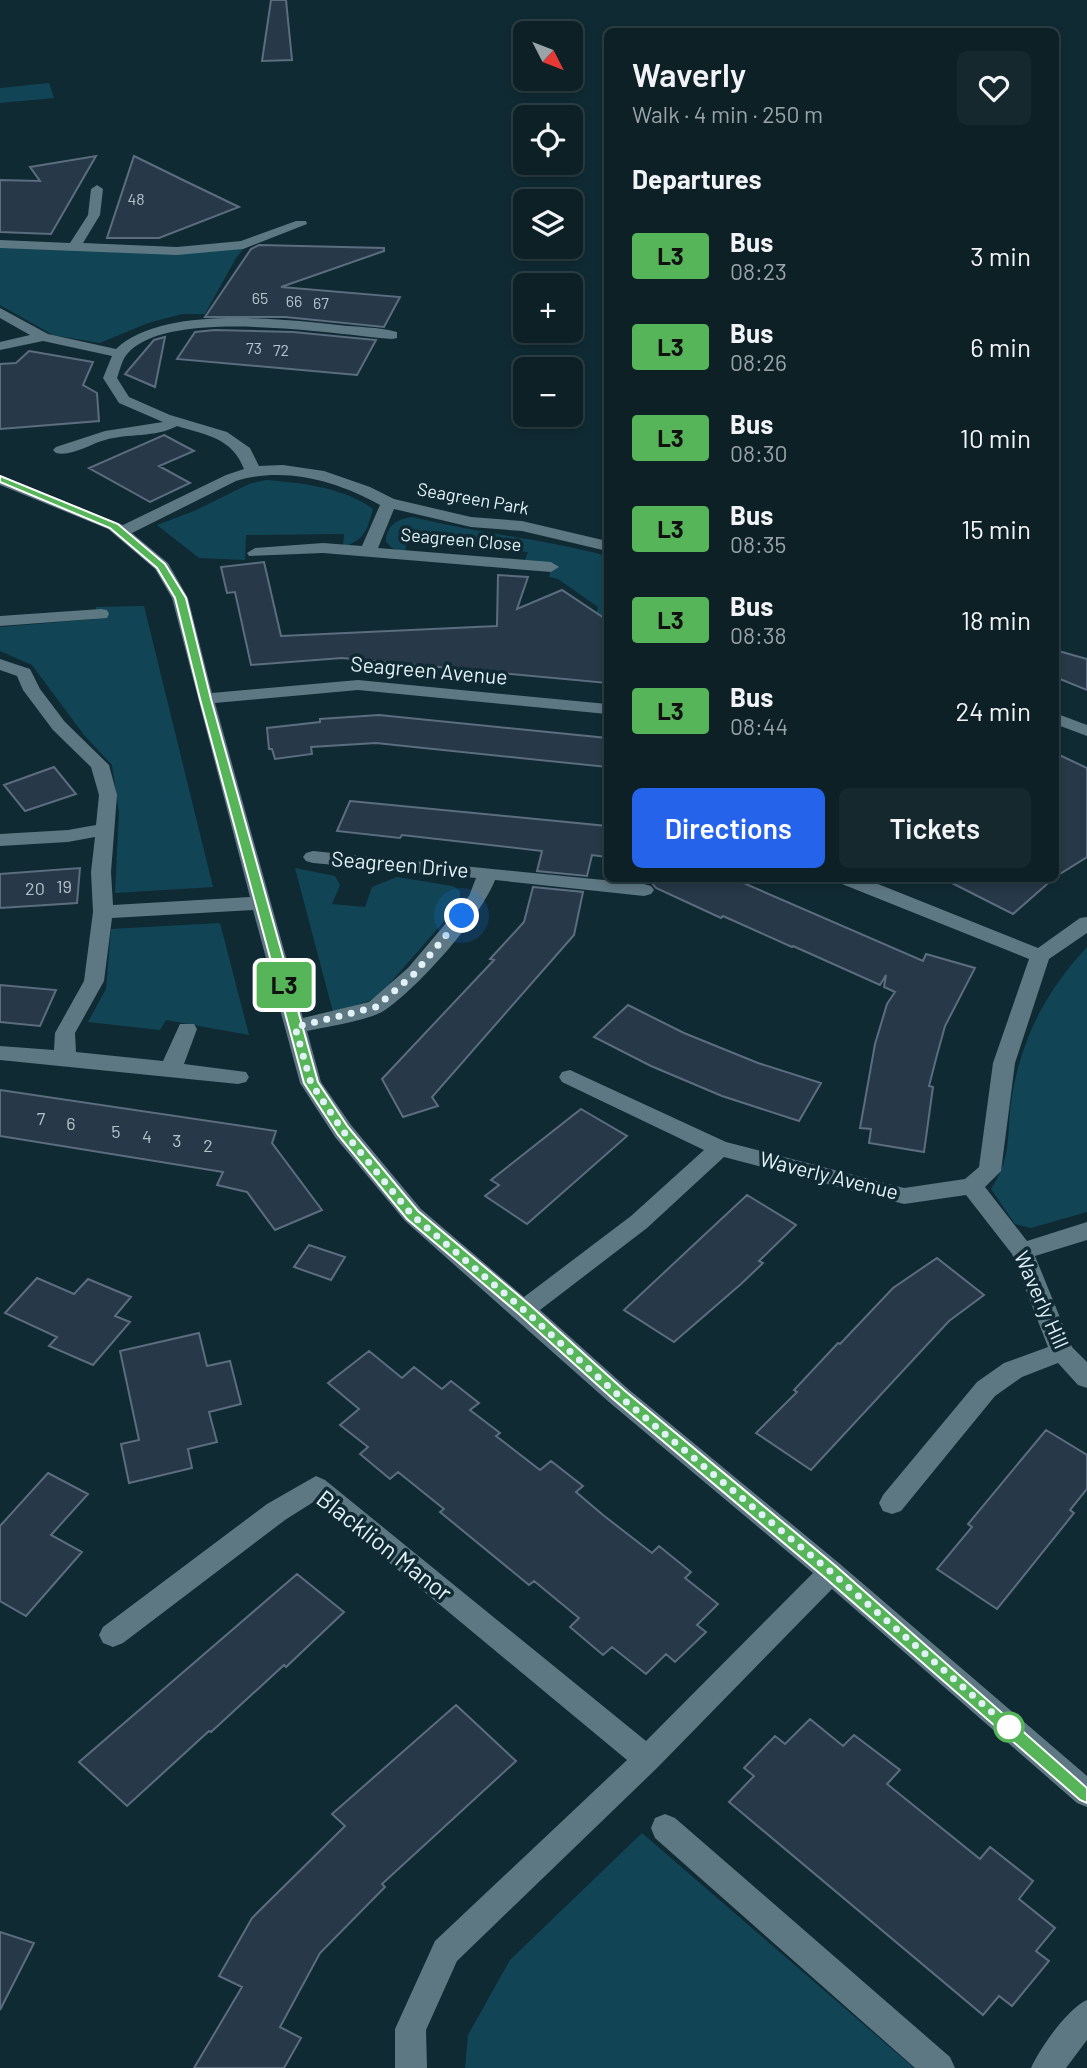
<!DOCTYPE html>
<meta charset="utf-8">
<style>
body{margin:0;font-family:Barlow,sans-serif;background:#15282e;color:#f1f3f6;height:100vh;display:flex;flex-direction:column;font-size:26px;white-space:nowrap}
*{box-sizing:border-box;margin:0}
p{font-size:23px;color:#9aa3a7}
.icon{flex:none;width:38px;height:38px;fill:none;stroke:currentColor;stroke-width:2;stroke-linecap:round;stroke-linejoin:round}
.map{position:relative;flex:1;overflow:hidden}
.sheet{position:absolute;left:604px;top:28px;width:455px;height:854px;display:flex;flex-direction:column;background:#0c2026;border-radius:10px;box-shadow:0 4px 10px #0003,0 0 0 2px #2c3e43}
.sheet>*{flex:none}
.badge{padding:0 14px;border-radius:5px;font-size:24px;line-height:46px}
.needle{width:46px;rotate:132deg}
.controls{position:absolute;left:513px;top:21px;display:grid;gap:14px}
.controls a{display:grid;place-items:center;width:70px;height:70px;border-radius:10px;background:#0c2026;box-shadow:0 4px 10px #0003,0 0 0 2px #2c3e43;font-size:35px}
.you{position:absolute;width:35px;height:35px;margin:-18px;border:5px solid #fff;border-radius:50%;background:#1a73e8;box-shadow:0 0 0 10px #1a73e833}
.map>.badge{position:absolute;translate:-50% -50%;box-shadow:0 0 0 4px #fff}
h2{padding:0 28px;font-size:26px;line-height:63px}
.round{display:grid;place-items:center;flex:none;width:74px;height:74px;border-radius:10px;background:#15282e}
.summary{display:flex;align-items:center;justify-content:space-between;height:119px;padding:0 28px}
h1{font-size:33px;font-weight:600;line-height:52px}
.button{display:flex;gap:14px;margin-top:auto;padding:14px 28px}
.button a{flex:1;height:80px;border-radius:10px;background:#2563eb;color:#fff;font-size:28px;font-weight:600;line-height:80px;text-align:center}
.button a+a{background:#15282e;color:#f1f3f6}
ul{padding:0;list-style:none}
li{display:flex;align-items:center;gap:21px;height:91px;padding:0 28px}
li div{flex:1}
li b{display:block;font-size:26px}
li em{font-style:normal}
li .badge{min-width:77px;font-weight:700;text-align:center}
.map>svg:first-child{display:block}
</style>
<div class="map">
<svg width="1087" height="2068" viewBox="0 0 1087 2068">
<rect width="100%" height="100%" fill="#102a33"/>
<path fill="#114556" d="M49 83 54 98 0 103V88Z
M0 247 180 254 245 247 236 258 205 314H182L148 323 100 343 53 335 0 305Z
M266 480C302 483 343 487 373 509 367 530 365 540 343 547L344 534 246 535 245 560 199 558 157 525 194 511 249 484Z
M412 517C476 533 543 539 607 556V634L591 633 598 607 558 579 549 577 552 564 524 562 528 552 407 541 405 552 392 548 386 542C386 526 397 519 412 517Z
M144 606 213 887 115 893 119 812 112 765 84 735 32 665 0 651V627L96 619V607Z
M295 868 335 876 340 885 332 904 365 907 372 887 397 877 453 886 460 891V903L384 990 369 1001 333 1012Z
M220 923 249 1035 166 1020 160 1030 88 1022 106 989 111 929Z
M1087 947V1212L1031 1228 1015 1224 991 1189C1015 1152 1005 1129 1013 1090 1024 1033 1048 989 1087 947Z
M642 1833 914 2068H465L468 2035 510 1960Z"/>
<path fill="#273848" stroke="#5b6d7f" stroke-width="2" d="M271 0H286L292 60 262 61Z
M96 156 51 234 0 232V180L40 181 30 167Z
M134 156 185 181 239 207 159 238H107Z
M259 245 384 248V251L281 287 400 297 384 327 285 317H205L251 249Z
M215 330 293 332 376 340 357 375 177 359 195 332Z
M165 337 155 387 125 374 154 340Z
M29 351 93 362 83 385 97 393 99 421 0 429V364L16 363Z
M164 435 194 451 159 466 190 483 150 502 89 468Z
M264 562 281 636 497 626 498 575 528 577 517 609 562 590 607 620V683L342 658 251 665 235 592 227 593 221 567Z
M1055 650 1087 659V690L1055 677Z
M379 715 607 738V767L376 743 311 747 312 754 275 759 272 749H269L267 728 320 722V719Z
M1055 753 1087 768V857L1055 877Z
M54 767 76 794 25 811 4 785Z
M350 801 607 826V857L592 855 587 876 537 871 542 851 402 835 400 838 337 831Z
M80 868 77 903 0 908V874Z
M635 878H732L923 961 926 954 975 968 945 1026 937 1055 929 1086 933 1087 924 1152 869 1143 871 1129 860 1128 875 1044 887 1004 895 992 884 987 886 975 880 985 793 946 792 947 723 916 721 918 656 888 652 883Z
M942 878H1054L1013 914Z
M533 887 583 892 574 935 432 1097 438 1106 403 1117 382 1079 494 960 490 959 524 922Z
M0 985 56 990 40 1026 0 1022Z
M628 1005 684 1033 758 1063 821 1083 799 1121 722 1096 651 1066 594 1037Z
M0 1090 276 1131 272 1143 322 1210 275 1230 247 1192 217 1185 223 1172 0 1136Z
M581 1109 627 1136 527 1224 485 1196 499 1185 491 1180Z
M747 1195 796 1225 759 1261 763 1263 741 1284 674 1342 624 1310Z
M309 1245 345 1257 331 1280 294 1267Z
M937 1258 984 1295 949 1321 811 1470 756 1433 797 1392 794 1390 838 1343 840 1344 893 1288Z
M37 1278 74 1294 88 1279 131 1297 115 1316 130 1322 93 1365 49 1346 57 1337 5 1313Z
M199 1333 207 1366 230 1361 241 1404 209 1412 217 1442 188 1449 192 1468 129 1483 121 1444 139 1440 120 1351Z
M369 1351 402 1378 414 1367 442 1389 451 1381 479 1403 470 1410 500 1433 496 1436 540 1470 551 1461 583 1486 576 1492 603 1515 652 1553 659 1546 691 1572 685 1578 718 1604 697 1625 706 1632 675 1662 666 1654 646 1674 612 1647 603 1655 570 1627 579 1618 534 1581 529 1585 440 1512 444 1509 398 1472 390 1479 360 1454 368 1447 340 1425 359 1409 328 1383Z
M1046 1430 1087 1455V1489L1070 1510 1074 1513 997 1609 937 1569 972 1527 968 1524Z
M48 1473 88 1494 51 1535 82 1552 26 1616 0 1601V1526Z
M297 1574 344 1612 286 1667 284 1665 211 1732 209 1731 127 1806 79 1762Z
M456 1705 516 1761 382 1884 385 1887 320 1953 280 2027 301 2038 284 2068H194L242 1987 219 1976 252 1918 345 1826 332 1814Z
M810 1719 843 1746 854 1735 900 1770 887 1784 980 1859 990 1847 1033 1881 1019 1899 1055 1928 1036 1951 1049 1961 1012 2006 999 1996 983 2015 729 1802 754 1776 744 1768 775 1736 785 1744Z
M0 1932 34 1943 0 2010Z"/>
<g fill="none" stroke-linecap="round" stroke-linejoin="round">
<path fill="#5d7883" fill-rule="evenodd" d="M97 185 103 189 100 215 83 243 177 247 241 241 296 221H306L307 224 243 249 177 255 0 248V240L70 243 88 215 91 189Z
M0 308 48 334 116 349C163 305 278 319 338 325 357 327 378 327 397 332V338L392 339C333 334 170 307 128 353 122 359 120 370 117 378L129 397 170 415 227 432 250 448 259 466 283 465 324 471 370 487 394 499 471 517 522 521 607 541V551L522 531 471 527 394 509 378 548 551 562 559 567 551 572 323 553 249 556 247 553 255 548 323 543 362 546 380 505C337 481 285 466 236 481L132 533 168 563 188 598 212 693 358 680 607 704V714L358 690 215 703 303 1018 369 1002 408 968 469 896 476 878 313 863 306 861 303 857 306 853 313 851 644 884 651 886 654 890 651 894 644 896 495 880C480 918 419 987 385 1010 371 1020 325 1027 307 1031L321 1082 351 1125 421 1209 524 1297 631 1216 704 1150 562 1082 559 1077 562 1072 570 1070 726 1142 904 1188 965 1179 979 1167 993 1063 1029 959 837 882 835 878H863L1038 948 1080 918 1087 917V933L1049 959 1015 1063 1001 1171 985 1187 1027 1241 1087 1222V1240L1035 1256 1072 1347 1087 1362V1388L1078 1385 1058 1363 1022 1377 995 1396 901 1511 892 1514 883 1511 879 1503 883 1495 977 1382 1004 1363 1048 1347 1012 1254 966 1195 904 1204 724 1157 647 1228 540 1310 627 1388 840 1564 1087 1776V1807L1077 1803 832 1589 657 1768 457 1961 426 2030 427 2068H395V2029L435 1941 627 1760 315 1501 285 1520 123 1643 113 1647 103 1643 99 1635 103 1627 267 1504 316 1476 325 1480 646 1741 813 1573 609 1402 405 1221 335 1137 300 1083 253 910 112 918 104 981 75 1033 76 1052 163 1061 180 1024H194L197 1029 184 1064 246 1072 249 1077 246 1082 238 1084 0 1060V1046L54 1050 55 1033 84 981 93 912 91 872 95 837 68 842 0 846V834L68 830 96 825 99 795 91 767 53 730 23 690 17 676 0 670V659L30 669 40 689 65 722 109 765 117 795 111 872 113 905 250 897 172 598 155 569 108 529 0 485V475L123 525 226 475 244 469C232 438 207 435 177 426 155 438 128 433 105 440 90 444 71 457 56 453L53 450 56 447 105 431 163 422 119 403 103 378 112 356 43 341 0 350V342L30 335 0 318Z
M101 609 107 610 109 614 107 618 0 626V616Z
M1055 713 1087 725V736L1055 724Z
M665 1814 675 1818 950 2057 955 2068H915L655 1838 651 1828 655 1818Z
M1087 2000V2040L1066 2068H1031C1040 2048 1068 2008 1087 2000Z"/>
</g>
<path fill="#56b559" stroke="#fff" stroke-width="2" d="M0 476 118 524 165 564 186 598 211 699 318 1082 348 1127 418 1211 530 1305 624 1390 837 1567 1087 1788V1803L1080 1800 824 1577 613 1399 519 1314 407 1219 338 1135 304 1083 200 699 175 598 157 568 110 528 0 482Z"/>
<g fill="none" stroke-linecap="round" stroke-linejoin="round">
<path stroke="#e2f1f7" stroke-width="7" stroke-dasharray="0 12.6" d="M462 916 415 973 376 1007 295 1027 311 1083 343 1131 412 1215 524 1310 618 1395 831 1572 1009 1727"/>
</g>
<circle fill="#fff" stroke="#56b559" stroke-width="3.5" cx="1009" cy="1727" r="14"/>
<g text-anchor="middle" stroke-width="7" stroke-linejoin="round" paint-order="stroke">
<g font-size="16" fill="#b3c3cb">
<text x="136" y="205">48</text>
<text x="260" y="304">65</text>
<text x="294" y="307">66</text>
<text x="321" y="309">67</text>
<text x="254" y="354">73</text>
<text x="281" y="356">72</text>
</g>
<g font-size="18" fill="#e2f1f7" stroke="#102a33">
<text transform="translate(473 499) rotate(10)" y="6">Seagreen Park</text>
<text transform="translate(461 540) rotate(5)" y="6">Seagreen Close</text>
</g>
<g font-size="18" fill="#b3c3cb">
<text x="64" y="893">19</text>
<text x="35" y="895">20</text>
<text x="41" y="1125">7</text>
<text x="71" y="1130">6</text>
<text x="116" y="1138">5</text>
<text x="147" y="1143">4</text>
<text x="177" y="1147">3</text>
<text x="208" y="1152">2</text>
</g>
<g font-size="21" fill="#e2f1f7" stroke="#102a33">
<text transform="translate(429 671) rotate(5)" y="7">Seagreen Avenue</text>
<text transform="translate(400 865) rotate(5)" y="7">Seagreen Drive</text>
<text transform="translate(829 1176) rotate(14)" y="7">Waverly Avenue</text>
<text transform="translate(1041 1300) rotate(66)" y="7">Waverly Hill</text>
</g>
<g font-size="24" fill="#e2f1f7" stroke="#102a33">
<text transform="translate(384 1546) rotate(38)" y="8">Blacklion Manor</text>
</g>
</g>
</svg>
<div class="controls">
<a><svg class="needle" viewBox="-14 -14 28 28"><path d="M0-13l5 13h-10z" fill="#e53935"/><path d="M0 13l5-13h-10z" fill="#9aa3a7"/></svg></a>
<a><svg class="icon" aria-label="locate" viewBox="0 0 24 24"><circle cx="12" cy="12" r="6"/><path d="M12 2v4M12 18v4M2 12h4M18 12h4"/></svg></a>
<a><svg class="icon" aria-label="layers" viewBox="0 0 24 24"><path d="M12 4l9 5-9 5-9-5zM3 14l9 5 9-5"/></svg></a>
<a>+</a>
<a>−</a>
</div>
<div class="you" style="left:462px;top:916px"></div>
<b class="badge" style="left:284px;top:985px;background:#56b559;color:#111">L3</b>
<section class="sheet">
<div class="summary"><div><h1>Waverly</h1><p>Walk · 4 min · 250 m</p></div><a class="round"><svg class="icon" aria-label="heart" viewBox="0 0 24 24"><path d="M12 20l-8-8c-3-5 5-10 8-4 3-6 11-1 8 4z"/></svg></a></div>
<h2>Departures</h2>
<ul>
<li><span class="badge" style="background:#56b559;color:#111">L3</span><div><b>Bus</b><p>08:23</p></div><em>3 min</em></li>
<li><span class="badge" style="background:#56b559;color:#111">L3</span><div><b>Bus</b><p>08:26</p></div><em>6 min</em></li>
<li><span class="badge" style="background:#56b559;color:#111">L3</span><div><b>Bus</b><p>08:30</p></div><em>10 min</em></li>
<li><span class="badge" style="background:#56b559;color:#111">L3</span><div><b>Bus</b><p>08:35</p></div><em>15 min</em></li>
<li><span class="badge" style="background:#56b559;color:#111">L3</span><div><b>Bus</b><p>08:38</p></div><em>18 min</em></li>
<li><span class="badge" style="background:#56b559;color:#111">L3</span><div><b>Bus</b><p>08:44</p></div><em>24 min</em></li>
</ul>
<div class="button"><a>Directions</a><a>Tickets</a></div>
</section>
</div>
